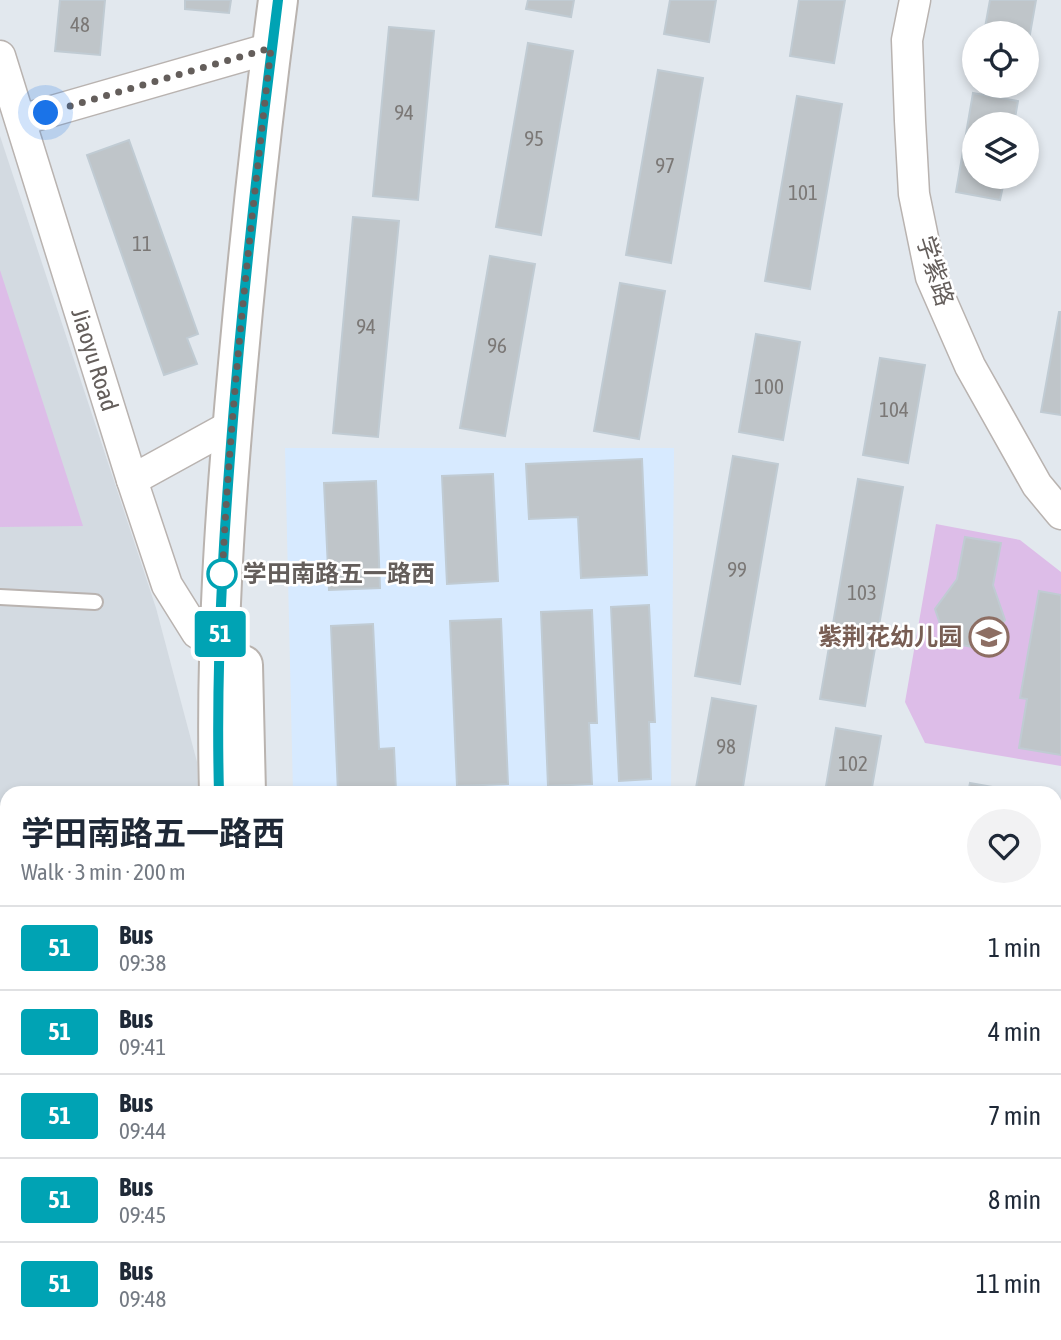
<!DOCTYPE html>
<meta charset="utf-8">
<style>
body{margin:0;font-family:"Asap Condensed","Noto Sans SC",sans-serif;background:#f2f2f3;color:#1f2937;height:100vh;display:flex;flex-direction:column;font-size:26px;white-space:nowrap}
*{box-sizing:border-box;margin:0}
p{font-size:23px;color:#747a83}
.icon{flex:none;width:38px;height:38px;fill:none;stroke:currentColor;stroke-width:2;stroke-linecap:round;stroke-linejoin:round}
.map{position:relative;flex:1;overflow:hidden}
.details{position:absolute;left:0px;top:786px;width:1062px;height:555px;display:flex;flex-direction:column;background:#fff;border-radius:21px 21px 0 0;box-shadow:0 4px 10px #0003}
.details>*{flex:none}
.badge{padding:0 14px;border-radius:5px;font-size:24px;line-height:46px}
.fabs{position:absolute;left:962px;top:21px;display:grid;gap:14px}
.fabs a{display:grid;place-items:center;width:77px;height:77px;border-radius:50%;background:#fff;box-shadow:0 4px 10px #0003;font-size:35px}
.you{position:absolute;width:35px;height:35px;margin:-18px;border:5px solid #fff;border-radius:50%;background:#1a73e8;box-shadow:0 0 0 10px #1a73e833}
.map>.badge{position:absolute;translate:-50% -50%;box-shadow:0 0 0 4px #fff}
.round{display:grid;place-items:center;flex:none;width:74px;height:74px;border-radius:37px;background:#f2f2f3}
.head{display:flex;align-items:center;justify-content:space-between;height:119px;padding:0 21px}
h1{font-size:33px;font-weight:700;line-height:52px}
ul{padding:0;list-style:none}
li{display:flex;align-items:center;gap:21px;height:84px;padding:0 21px;border-top:2px solid #e0e1e3}
li div{flex:1}
li b{display:block;font-size:26px}
li em{font-style:normal}
li .badge{min-width:77px;font-weight:700;text-align:center}
.map>svg:first-child{display:block}
</style>
<div class="map">
<svg width="1061" height="1340" viewBox="0 0 1061 1340">
<rect width="100%" height="100%" fill="#e2e8ee"/>
<path fill="#d7eaff" d="M285 448H674L671 793H293Z
M0 1083 7 1085V1334H189V1340H0Z
M1055 1263 1061 1265V1340H367L345 1334H1055Z"/>
<path fill="#d3dae1" d="M0 136 156 608 197 762 198 793H7V900L0 897Z"/>
<path fill="#ddbde8" fill-rule="evenodd" d="M0 270 83 526 0 527Z
M936 524 1020 540 1061 572V595L1039 591 1021 698 1027 699 1019 747 1061 755V766L925 743 905 702ZM965 537 1000 543 993 585 1005 620 982 649 946 642 935 609 957 579Z"/>
<path fill="#ffb3a2" d="M0 1240 7 1242V1297L0 1295Z
M129 1334H345L367 1340H152Z"/>
<path fill="#bfc5c9" stroke="#c0cbd3" stroke-width="2" d="M60 0H105L100 55 55 51Z
M185 0H231L229 13 185 9Z
M528 0H574L571 17 526 9Z
M670 0H716L709 42 664 34Z
M799 0H845L834 63 790 56Z
M990 0H1036L1027 51V33H984Z
M389 27 434 31 418 200 373 196Z
M528 43 573 51 541 235 496 227Z
M658 70 703 78 671 263 626 255Z
M973 93 1018 101 1014 124H975V177H1005L1000 200 956 192Z
M797 96 842 104 810 289 765 281Z
M129 140 198 334 187 338 197 364 164 375 87 155Z
M353 217 399 221 378 437 333 433Z
M490 256 535 264 505 436 460 428Z
M620 283 665 291 639 439 594 431Z
M1059 312H1061V415L1041 412Z
M756 334 800 342 783 440 739 432Z
M880 358 925 365 908 463 863 455Z
M733 456 778 464 740 684 695 676Z
M642 459 647 575 581 578 578 517 529 519 526 464Z
M493 474 498 581 447 584 442 476Z
M858 479 903 487 865 706 820 699Z
M376 481 380 588 329 590 324 483Z
M965 537 1001 543 993 585 1005 620 982 649 946 642 935 609 957 579Z
M1039 591 1061 595V755L1019 748 1027 699 1020 698Z
M649 605 655 722H649L651 779 619 781 611 607Z
M592 610 597 723H589L592 784 548 786 541 612Z
M501 619 508 784 457 786 450 621Z
M373 624 379 749 394 748 396 791 338 793 331 626Z
M712 698 756 706 742 793H725L696 788Z
M836 728 881 736 871 793 825 792Z
M970 783 1015 791 1014 793H968Z"/>
<g fill="none" stroke-linecap="round" stroke-linejoin="round">
<g stroke="#b9b3b0" stroke-width="18">
<path id="lane" d="M0 597 95 602"/>
</g>
<g stroke="#b9b3b0" stroke-width="33">
<g id="street">
<path d="M915 0 907 40 910 121 914 194 931 277 970 366 1037 485 1061 514"/>
<path id="s1" d="M0 56 132 480 167 585 197 633 220 647"/>
<path d="M21 120 271 48"/>
<path d="M132 480 232 425"/>
</g>
</g>
<g stroke="#b9b3af" stroke-width="42">
<path id="secondary" d="M243 665 246 793
M219 793C215 650 225 506 238 364 249 242 262 121 278 0
M0 940 7 942
M0 979 7 981
M0 1025 7 1026
M1055 1215 1061 1217
M260 1334 261 1340
M229 1340V1334"/>
</g>
<use href="#lane" stroke="#fff" stroke-width="14"/>
<use href="#street" stroke="#fff" stroke-width="30"/>
<use href="#secondary" stroke="#fff" stroke-width="38"/>
</g>
<g fill="none" stroke-linecap="round" stroke-linejoin="round">
<g stroke="#fff" stroke-width="16">
<path id="line" d="M219 793C215 644 226 496 239 348 250 232 263 116 278 0"/>
</g>
<use href="#line" stroke="#00a3b4" stroke-width="10"/>
<path stroke="#645e5b" stroke-width="7" stroke-dasharray="0 12.6" d="M46 113 271 48C251 225 230 403 222 582V574"/>
</g>
<defs>
<g id="school-ring" transform="scale(2.0125)"><circle r="9.5" fill="#fff" stroke="#8d6e63" stroke-width="1.5"/><path d="M0-5L7-2L0 1L-7-2ZM-4 1L0 2.5L4 1V4Q0 6-4 4Z" fill="#8d6e63"/></g>
</defs>
<g fill-rule="evenodd">
<use href="#school-ring" x="989" y="637"/>
</g>
<circle fill="#fff" stroke="#00a3b4" stroke-width="3.5" cx="222" cy="574" r="14"/>
<g text-anchor="middle" stroke-width="5" stroke-linejoin="round" paint-order="stroke">
<g font-size="21" fill="#7b7876">
<text x="80" y="32">48</text>
<text x="404" y="120">94</text>
<text x="534" y="146">95</text>
<text x="665" y="173">97</text>
<text x="803" y="200">101</text>
<text x="142" y="251">11</text>
<text x="366" y="334">94</text>
<text x="497" y="353">96</text>
<text x="769" y="394">100</text>
<text x="894" y="417">104</text>
<text x="737" y="577">99</text>
<text x="862" y="600">103</text>
<text x="726" y="754">98</text>
<text x="853" y="771">102</text>
</g>
<g font-size="24" fill="#645e5b" stroke="#fff">
<text transform="translate(935 271) rotate(73)" y="8">学紫路</text>
<text dy="8" stroke="none"><textPath href="#s1" startOffset="318">Jiaoyu Road</textPath></text>
</g>
<g font-size="24" font-weight="bold" fill="#645e5b" stroke="#fff" text-anchor="start">
<text x="243" y="582">学田南路五一路西</text>
</g>
<g font-size="24" font-weight="bold" fill="#785e54" stroke="#fff" text-anchor="end">
<text x="962" y="645">紫荆花幼儿园</text>
</g>
</g>
</svg>
<div class="fabs">
<a><svg class="icon" aria-label="locate" viewBox="0 0 24 24"><circle cx="12" cy="12" r="6"/><path d="M12 2v4M12 18v4M2 12h4M18 12h4"/></svg></a>
<a><svg class="icon" aria-label="layers" viewBox="0 0 24 24"><path d="M12 4l9 5-9 5-9-5zM3 14l9 5 9-5"/></svg></a>
</div>
<div class="you" style="left:46px;top:113px"></div>
<b class="badge" style="left:220px;top:634px;background:#00a3b4;color:#fff">51</b>
<section class="details">
<div class="head"><div><h1>学田南路五一路西</h1><p>Walk · 3 min · 200 m</p></div><a class="round"><svg class="icon" aria-label="heart" viewBox="0 0 24 24"><path d="M12 20l-8-8c-3-5 5-10 8-4 3-6 11-1 8 4z"/></svg></a></div>
<ul>
<li><span class="badge" style="background:#00a3b4;color:#fff">51</span><div><b>Bus</b><p>09:38</p></div><em>1 min</em></li>
<li><span class="badge" style="background:#00a3b4;color:#fff">51</span><div><b>Bus</b><p>09:41</p></div><em>4 min</em></li>
<li><span class="badge" style="background:#00a3b4;color:#fff">51</span><div><b>Bus</b><p>09:44</p></div><em>7 min</em></li>
<li><span class="badge" style="background:#00a3b4;color:#fff">51</span><div><b>Bus</b><p>09:45</p></div><em>8 min</em></li>
<li><span class="badge" style="background:#00a3b4;color:#fff">51</span><div><b>Bus</b><p>09:48</p></div><em>11 min</em></li>
</ul>
</section>
</div>
